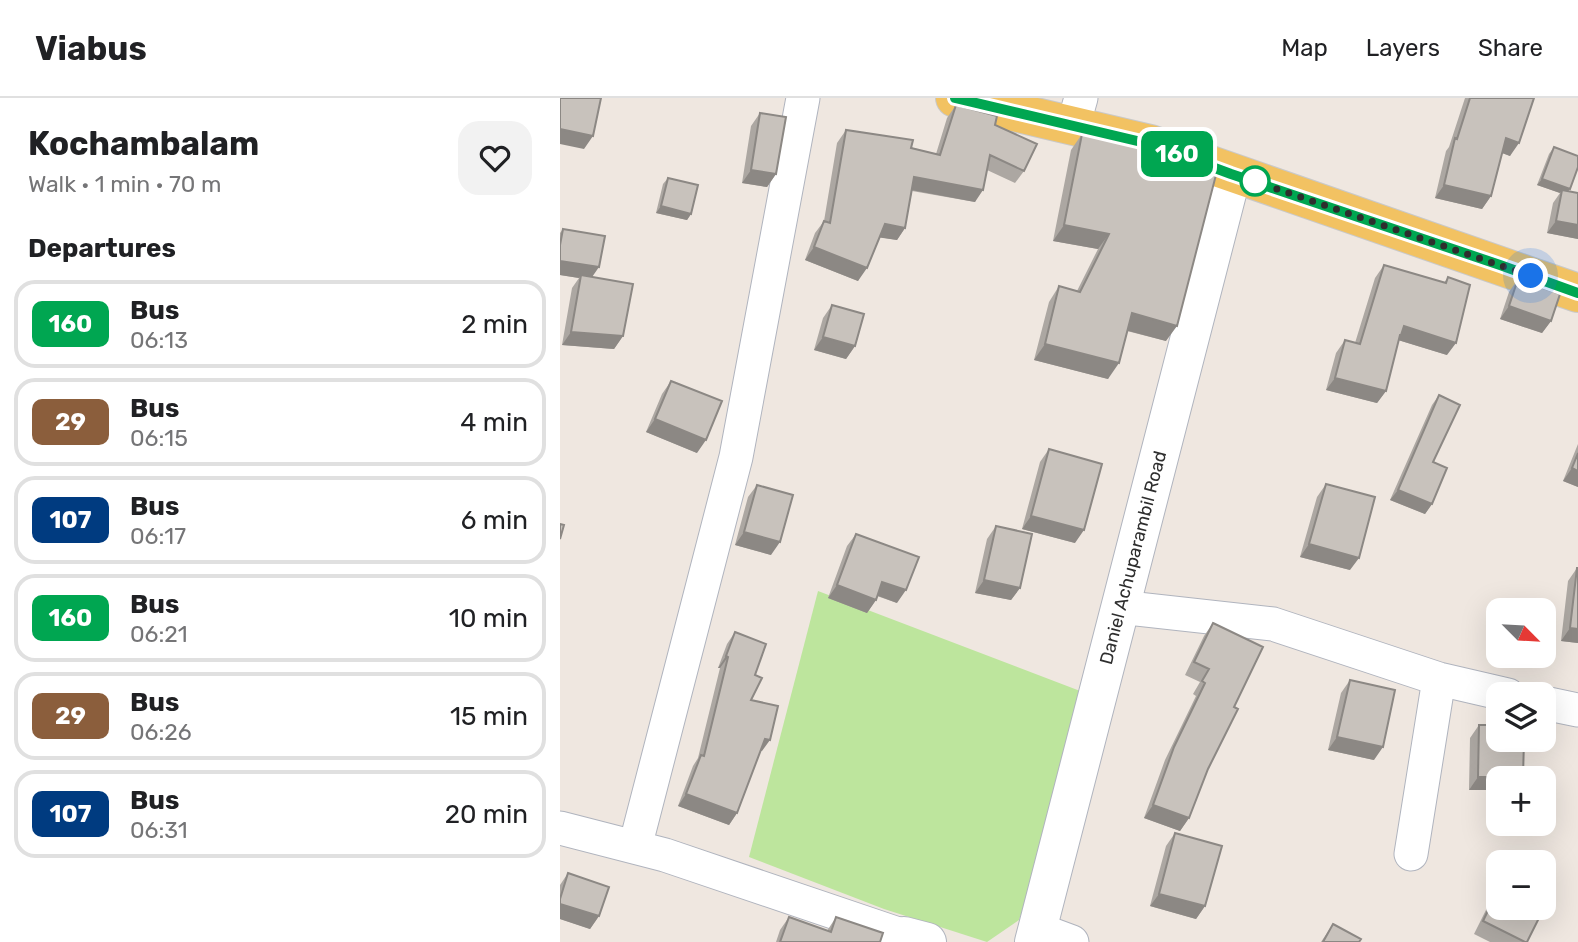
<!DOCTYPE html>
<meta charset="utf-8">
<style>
body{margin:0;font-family:Rubik,sans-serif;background:#f2f2f2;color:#202124;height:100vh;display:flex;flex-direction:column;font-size:26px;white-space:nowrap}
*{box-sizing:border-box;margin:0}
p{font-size:23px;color:#757577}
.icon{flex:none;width:38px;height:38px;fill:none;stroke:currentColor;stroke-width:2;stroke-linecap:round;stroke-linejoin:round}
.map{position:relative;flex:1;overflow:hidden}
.panel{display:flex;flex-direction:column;background:#fff;width:560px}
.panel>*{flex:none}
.badge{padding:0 14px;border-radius:10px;font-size:24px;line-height:46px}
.needle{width:46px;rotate:114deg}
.tools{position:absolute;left:926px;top:500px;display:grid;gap:14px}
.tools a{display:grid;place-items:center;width:70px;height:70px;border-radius:14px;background:#fff;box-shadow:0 7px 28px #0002;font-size:35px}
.you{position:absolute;width:35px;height:35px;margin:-18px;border:5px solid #fff;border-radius:50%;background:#1a73e8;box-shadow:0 0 0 10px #1a73e833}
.map>.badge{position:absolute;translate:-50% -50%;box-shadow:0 0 0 4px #fff}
h2{padding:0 28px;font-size:26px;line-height:63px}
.round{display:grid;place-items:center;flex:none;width:74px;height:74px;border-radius:21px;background:#f2f2f2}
.headline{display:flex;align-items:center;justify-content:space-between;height:119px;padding:0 28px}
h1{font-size:33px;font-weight:700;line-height:52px}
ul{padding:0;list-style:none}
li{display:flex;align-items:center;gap:21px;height:88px;margin:0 14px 10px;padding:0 14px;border:4px solid #e0e0e0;border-radius:21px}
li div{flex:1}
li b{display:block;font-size:26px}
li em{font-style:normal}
li .badge{min-width:77px;font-weight:700;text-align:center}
header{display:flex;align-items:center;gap:42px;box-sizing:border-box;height:98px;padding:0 35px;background:#fff;border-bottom:2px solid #e0e0e0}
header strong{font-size:33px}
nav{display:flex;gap:38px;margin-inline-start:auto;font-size:24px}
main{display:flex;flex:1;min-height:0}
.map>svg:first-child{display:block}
</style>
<header>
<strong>Viabus</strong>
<nav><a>Map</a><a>Layers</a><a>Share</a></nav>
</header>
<main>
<section class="panel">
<div class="headline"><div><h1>Kochambalam</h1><p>Walk · 1 min · 70 m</p></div><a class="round"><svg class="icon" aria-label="heart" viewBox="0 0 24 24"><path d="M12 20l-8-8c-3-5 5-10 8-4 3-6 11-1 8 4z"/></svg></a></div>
<h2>Departures</h2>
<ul>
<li><span class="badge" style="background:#00a651;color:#fff">160</span><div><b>Bus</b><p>06:13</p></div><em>2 min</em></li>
<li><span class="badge" style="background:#8b5e3c;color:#fff">29</span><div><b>Bus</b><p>06:15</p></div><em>4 min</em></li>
<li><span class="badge" style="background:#003b80;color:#fff">107</span><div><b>Bus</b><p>06:17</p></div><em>6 min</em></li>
<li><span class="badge" style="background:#00a651;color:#fff">160</span><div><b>Bus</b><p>06:21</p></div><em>10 min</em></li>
<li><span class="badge" style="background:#8b5e3c;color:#fff">29</span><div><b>Bus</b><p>06:26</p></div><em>15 min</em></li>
<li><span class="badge" style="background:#003b80;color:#fff">107</span><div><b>Bus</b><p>06:31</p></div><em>20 min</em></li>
</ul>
</section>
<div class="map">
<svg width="1018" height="844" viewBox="0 0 1018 844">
<rect width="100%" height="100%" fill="#efe7e0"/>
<path fill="#bde59d" d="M258 493 528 596 481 758 459 822 427 844 324 811 189 759Z"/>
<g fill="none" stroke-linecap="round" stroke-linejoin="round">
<g stroke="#b0b4be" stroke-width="35">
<path id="street" d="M513 28 521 0
M559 509 713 526 879 581 948 597
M984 605 1018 612
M0 730 105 757 344 838
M75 749 176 359 243 0
M851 756 879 581
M477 831 512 844"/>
</g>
<g stroke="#b0b4be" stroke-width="40">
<g id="secondary">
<path d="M342 844 344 838 367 844"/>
<path id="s1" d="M474 844 672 76"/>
</g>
</g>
<g stroke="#c9c9c9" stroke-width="40">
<path id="primary" d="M395 0 590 46 1018 195"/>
</g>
<use href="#street" stroke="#fff" stroke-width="33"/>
<use href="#secondary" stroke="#fff" stroke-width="38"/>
<use href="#primary" stroke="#f2c262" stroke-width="38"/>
</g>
<path fill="#aca7a2" d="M905 0H974L950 58 942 55 931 98 922 111 875 100 886 53 889 49Z
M396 7 435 27 464 73 455 85 427 72 415 104 352 93 345 130 337 142 319 139 298 183 245 162 255 135 264 123 277 45 286 32 376 56 387 20Z
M200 15 216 76 207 89 182 85 191 28Z
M522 36 606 243 567 233 548 281 474 262 489 204 499 188 517 193 538 151 493 143 511 52Z
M994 49 1008 93 1018 95V141L987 135 993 105 1000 95 977 87 989 56Z
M108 80 131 116 127 122 96 115 103 86Z
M3 131 32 179 63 238 54 251 2 247 12 190 19 180 0 177V135Z
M824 167 884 185 888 179 887 257 838 242 826 293 817 305 766 292 776 255 785 242 795 245 815 180Z
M958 181 991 223 982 235 940 221 949 194Z
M272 207 295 248 286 261 254 252 263 220Z
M111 283 137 355 86 334 102 296Z
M879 297 873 364 872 406 865 416 830 402 872 307Z
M1018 346V389L1003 383Z
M489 351 515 445 462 431 480 364Z
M766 386 790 472 740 459 757 399Z
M197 387 211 457 175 447 188 399Z
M436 428 460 490 451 502 415 495 427 441Z
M296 436 337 505 317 498 316 502 307 515 268 500 287 448Z
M1017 470H1018V545L1001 543 1008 483Z
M653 525 674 609 648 671 629 720 620 733 584 720 605 662 636 598 633 596 640 584 625 577 644 538Z
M175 534 195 577 191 602 202 653H200L177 715 169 727 118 708 133 668 138 660 160 570H158L167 546Z
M790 582 814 662 768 652 781 595Z
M919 627 963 679 962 681H938L909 692 910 640Z
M615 735 645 808 636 821 590 808 606 748Z
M8 775 39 818 30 831 0 821V787Z
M938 788V810L967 844H930L914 836Z
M229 819 267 833 276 819 320 844H216L220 832Z
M773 826 799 844H761Z"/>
<path fill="#8c8884" d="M0 31 33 38 24 51 0 46Z
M946 40 959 45 950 58 937 53Z
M191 72 216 76 207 89 182 85Z
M354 79 423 92 415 104 346 91Z
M982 81 1010 91 1005 97 1002 92 1000 95 977 87Z
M884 87 931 98 922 111 875 100Z
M101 108 131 116 127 122 96 115Z
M996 123 1018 127V141L987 135Z
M325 126 345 130 337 142 316 139Z
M504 127 549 136 538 151 493 143Z
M254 149 307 170 298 183 245 162Z
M0 163 39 169 30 182 21 177 19 180 0 177Z
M949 208 991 223 982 235 940 221Z
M572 215 617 228 606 243 561 231Z
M844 228 896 245 887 257 838 242Z
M11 234 63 238 54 251 2 247Z
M263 239 295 248 286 261 254 252Z
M485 246 559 265 548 281 474 262Z
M775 280 826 293 817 305 766 292Z
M95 321 146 342 137 355 86 334Z
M1012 370 1018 373V389L1003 383Z
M838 392 872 406 865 416 830 402Z
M471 418 524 432 515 445 462 431Z
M184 434 220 444 211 457 175 447Z
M749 446 799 460 790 472 740 459Z
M424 482 460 490 451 502 415 495Z
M322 484 346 492 337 505 313 496Z
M277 487 316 502 307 515 268 500Z
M1010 530 1018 531V545L1001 543Z
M166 558 168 559 160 570H158Z
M777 639 823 649 814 662 768 652Z
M205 641 210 642 202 653 197 652Z
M918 679H963L962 681H938V692H909Z
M126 696 177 715 169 727 118 708Z
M593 707 629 720 620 733 584 720Z
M599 796 645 808 636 821 590 808Z
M0 806 39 818 30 831 0 821Z"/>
<path fill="#c8c2bc" stroke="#8c8884" stroke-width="2" d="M0 0H41L33 38 0 31Z
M910 0H974L959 45 946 40 931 98 884 87 895 40 897 41Z
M396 7 437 18 435 27 477 46 464 73 430 57 423 92 354 79 345 130 325 126 307 170 254 149 264 123 270 125 286 32 353 42 351 50 380 57Z
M200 15 226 19 216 76 191 72Z
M522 36 595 51 657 73 617 228 572 215 559 265 485 246 499 188 520 194 549 136 504 127Z
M994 49 1018 58V69L1010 91 982 81Z
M108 80 138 87 131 116 101 108Z
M1002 92 1018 95V127L996 123Z
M3 131 45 138 39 169 0 163V147Z
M824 167 886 185 888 179 910 187 896 245 844 228 841 237H840L826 293 775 280 785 242 800 246Z
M21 177 73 186 63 238 11 234Z
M958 181 1000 196 991 223 949 208Z
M272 207 304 216 295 248 263 239Z
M111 283 162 303 146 342 95 321Z
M879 297 900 307 873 364 887 370 872 406 838 392Z
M489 351 542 366 524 432 471 418Z
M1018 355V373L1012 370Z
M766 386 815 399 799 460 749 446Z
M197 387 233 397 220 444 184 434Z
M0 426 4 427 0 441Z
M436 428 472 436 460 490 424 482Z
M296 436 359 459 346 492 322 484 316 502 277 487Z
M1017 470H1018V531L1010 530Z
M653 525 703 549 674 609 678 611 648 671 629 720 593 707 614 649 645 585 642 583 649 571 634 564Z
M175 534 206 546 195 577 202 580 191 602 218 608 210 642 205 641 177 715 126 696 141 657 144 658 168 559 166 558Z
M790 582 835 592 823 649 777 639Z
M919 627H938V642H964L963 679H918Z
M615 735 662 748 645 808 599 796Z
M8 775 49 789 39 818 0 806V801Z
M938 792V810H984V798L989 800 967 844H965L923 823Z
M229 819 271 834 276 819 323 835 320 844H220Z
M773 826 801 841 799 844H763Z"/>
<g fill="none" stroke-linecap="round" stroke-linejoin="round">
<g stroke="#fff" stroke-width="16">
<path id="line" d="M395 0 590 46 671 76 940 167 1018 195"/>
</g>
<use href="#line" stroke="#00a651" stroke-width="10"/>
<path stroke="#2e2e2e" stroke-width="7" stroke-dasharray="0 12.6" d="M695 83 688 81 971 178"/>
</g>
<circle fill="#fff" stroke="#00a651" stroke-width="3.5" cx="695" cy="83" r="14"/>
<g text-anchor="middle" stroke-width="5" stroke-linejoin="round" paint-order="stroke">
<g font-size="18" fill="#2e2e2e" stroke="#fff">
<text dy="6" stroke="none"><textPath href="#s1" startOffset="397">Daniel Achuparambil Road</textPath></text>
</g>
</g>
</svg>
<div class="tools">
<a><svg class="needle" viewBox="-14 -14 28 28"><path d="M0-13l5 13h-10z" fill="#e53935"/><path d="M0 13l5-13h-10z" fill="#757577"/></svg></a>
<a><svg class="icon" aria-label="layers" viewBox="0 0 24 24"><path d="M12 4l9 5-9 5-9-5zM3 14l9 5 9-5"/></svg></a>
<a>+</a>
<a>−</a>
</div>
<div class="you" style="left:971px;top:178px"></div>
<b class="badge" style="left:617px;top:56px;background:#00a651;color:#fff">160</b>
</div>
</main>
